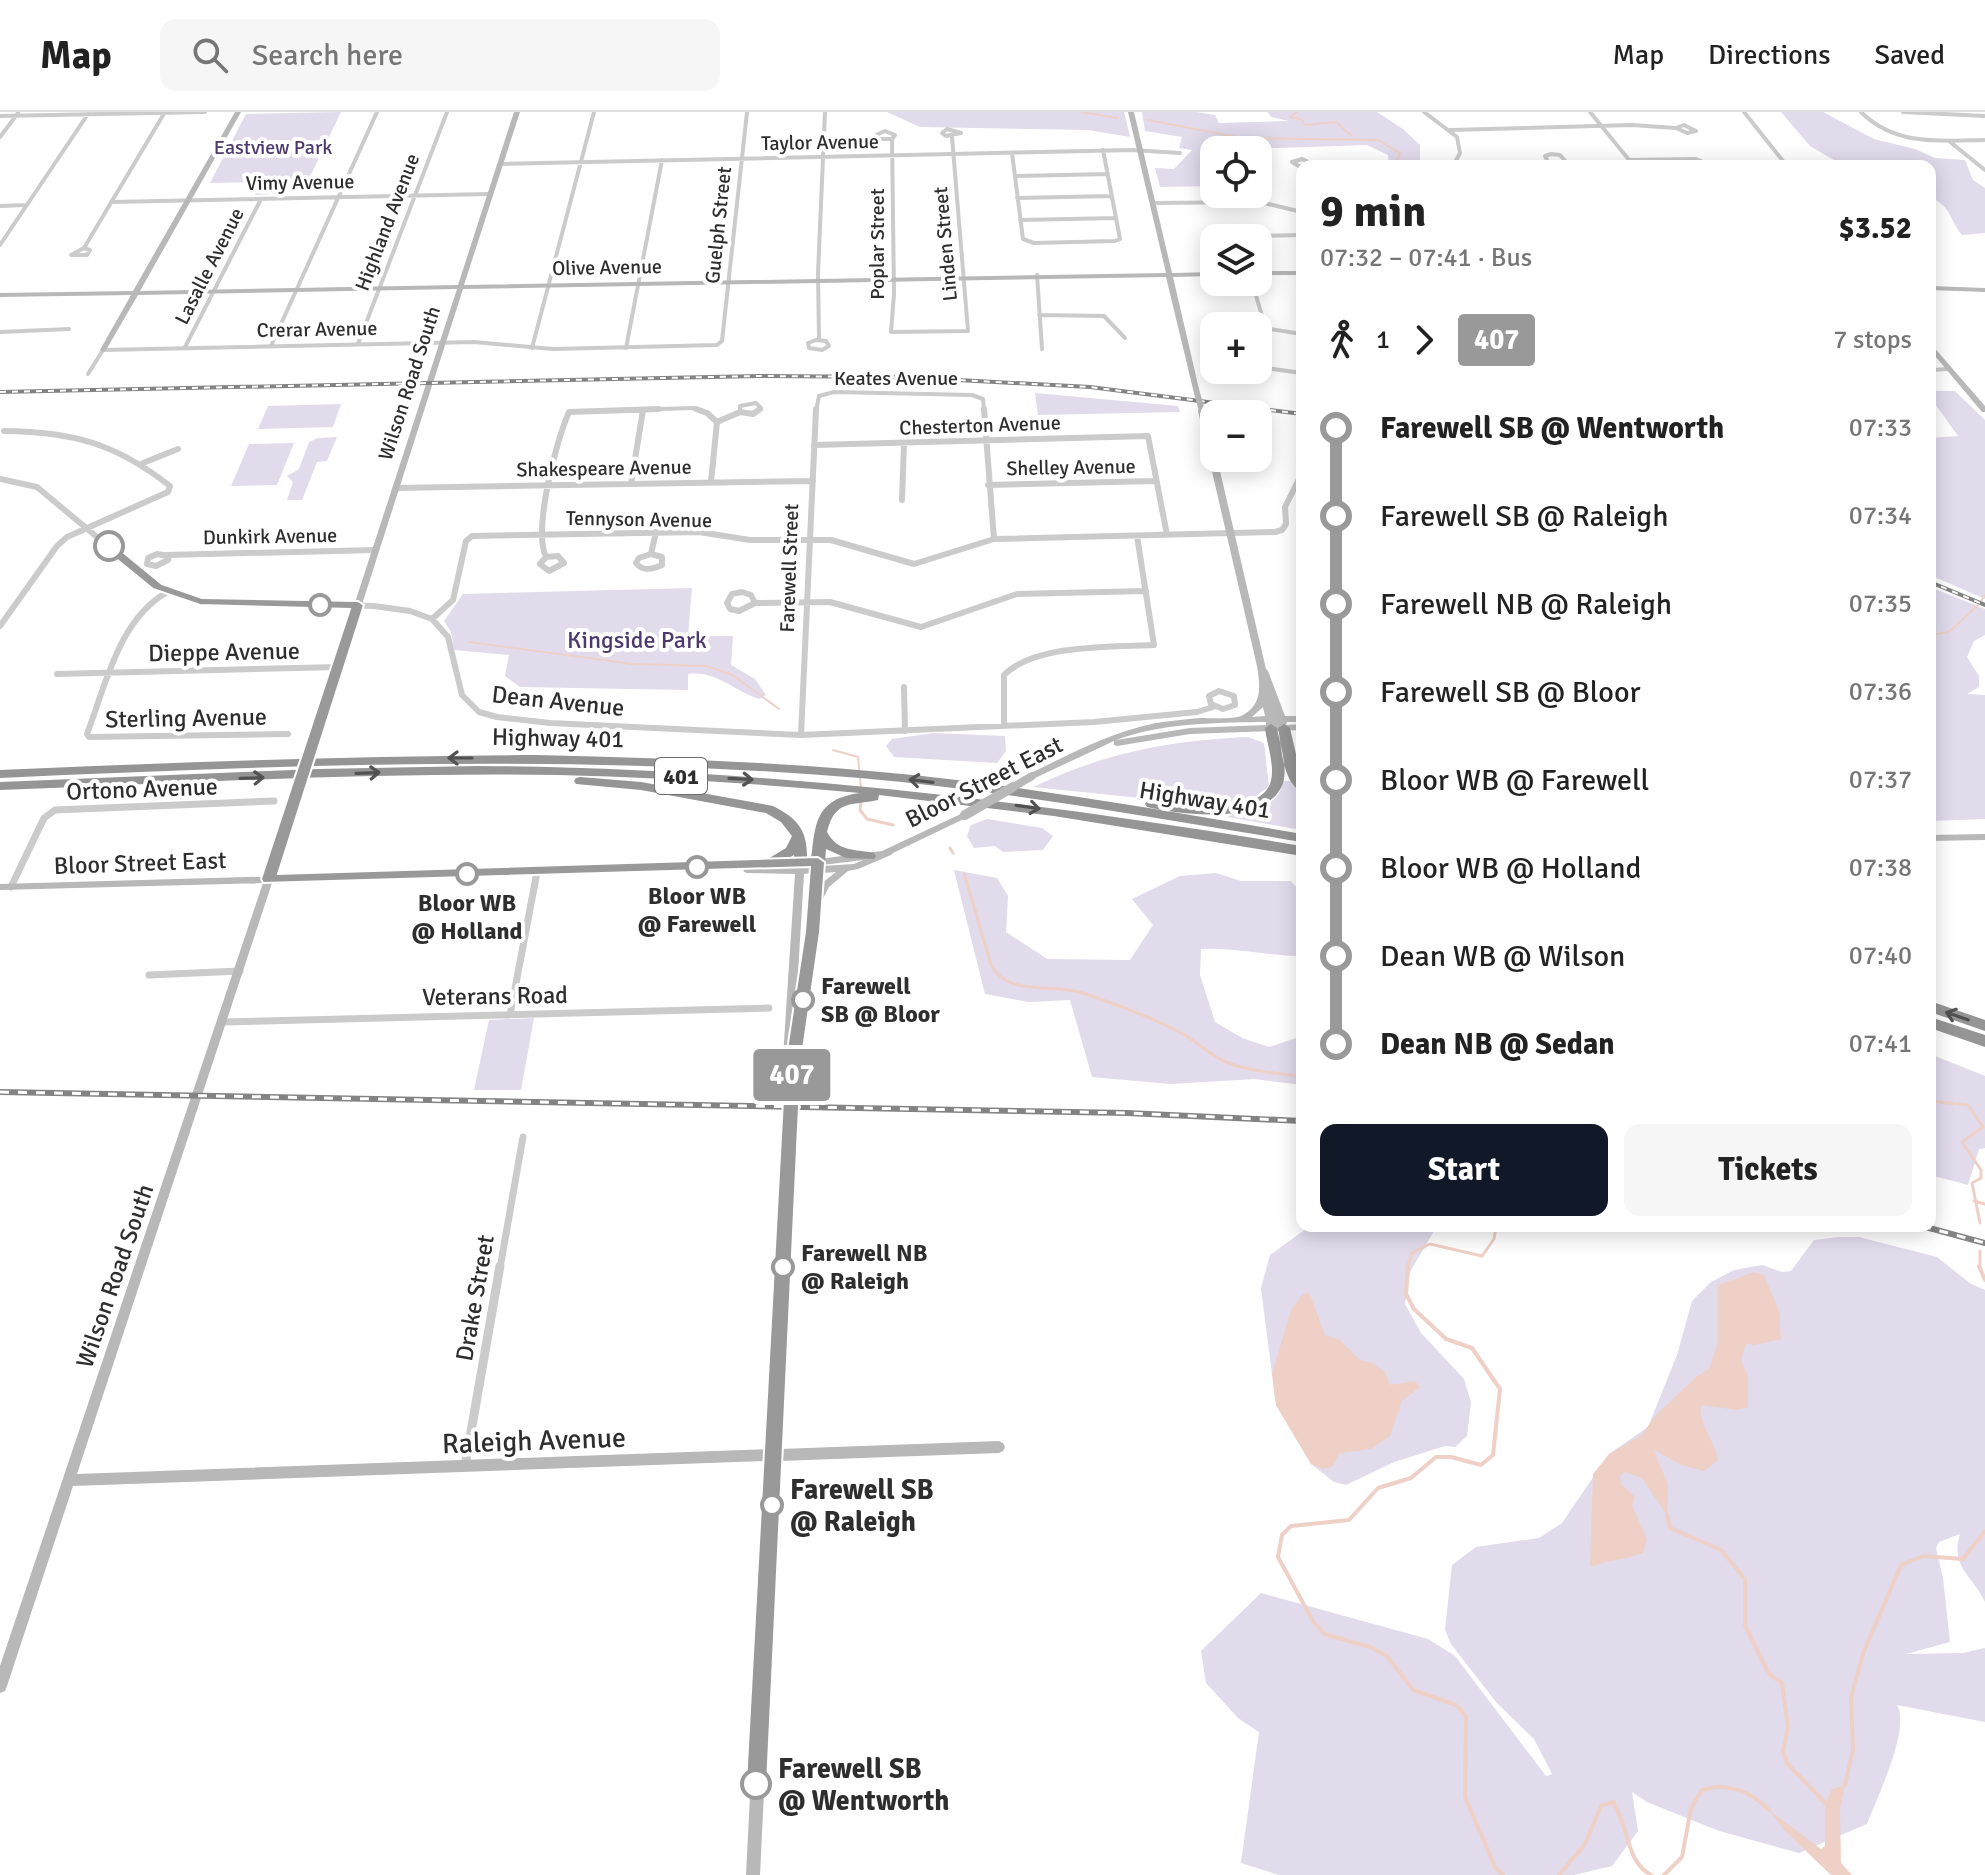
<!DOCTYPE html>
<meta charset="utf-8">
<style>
body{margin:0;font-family:Signika,sans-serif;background:#f6f6f6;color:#222;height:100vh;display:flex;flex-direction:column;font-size:30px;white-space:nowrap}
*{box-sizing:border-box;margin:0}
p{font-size:26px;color:#767676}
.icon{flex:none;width:44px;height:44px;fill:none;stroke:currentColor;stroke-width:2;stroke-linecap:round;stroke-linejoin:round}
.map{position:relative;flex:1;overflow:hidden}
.panel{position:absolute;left:1296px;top:48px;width:640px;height:1072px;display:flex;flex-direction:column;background:#fff;border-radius:16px;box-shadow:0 4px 20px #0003}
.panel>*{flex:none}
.badge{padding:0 16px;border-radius:6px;font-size:28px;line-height:52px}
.buttons{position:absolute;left:1200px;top:24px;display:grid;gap:16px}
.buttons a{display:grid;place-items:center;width:72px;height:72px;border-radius:16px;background:#fff;box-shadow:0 4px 20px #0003;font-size:40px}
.map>.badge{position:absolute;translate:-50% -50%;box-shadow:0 0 0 4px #fff}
.legs{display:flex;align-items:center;gap:12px;height:88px;padding:0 24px;font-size:26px}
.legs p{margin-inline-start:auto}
.overview{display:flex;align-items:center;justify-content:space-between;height:136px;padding:0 24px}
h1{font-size:44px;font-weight:700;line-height:60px}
.primary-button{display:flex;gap:16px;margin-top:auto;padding:16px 24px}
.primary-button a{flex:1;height:92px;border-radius:16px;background:#111827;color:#fff;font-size:32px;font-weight:700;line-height:92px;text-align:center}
.primary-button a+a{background:#f6f6f6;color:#222}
ul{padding:0 24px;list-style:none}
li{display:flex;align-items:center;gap:28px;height:88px;font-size:30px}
li i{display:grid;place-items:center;width:12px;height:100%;margin:0 10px;background:currentColor}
li i::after{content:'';width:20px;height:20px;margin:-10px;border:6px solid;border-radius:50%;background:#fff}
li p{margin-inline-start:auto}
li:first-child i{background:linear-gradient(#0000 50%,currentColor 0)}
li:last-child i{background:linear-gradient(currentColor 50%,#0000 0)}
header{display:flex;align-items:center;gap:48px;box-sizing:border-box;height:112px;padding:0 40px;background:#fff;border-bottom:2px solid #e0e0e0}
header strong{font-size:38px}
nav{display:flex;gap:44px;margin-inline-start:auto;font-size:28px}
.search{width:560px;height:72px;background:#f6f6f6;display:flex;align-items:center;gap:20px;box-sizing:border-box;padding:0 28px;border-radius:16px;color:#767676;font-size:30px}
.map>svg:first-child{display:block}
</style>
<header>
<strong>Map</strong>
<div class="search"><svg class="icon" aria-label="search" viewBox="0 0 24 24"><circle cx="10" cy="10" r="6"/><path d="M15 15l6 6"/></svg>Search here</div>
<nav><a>Map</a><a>Directions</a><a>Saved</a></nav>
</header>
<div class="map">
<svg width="1985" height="1763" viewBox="0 0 1985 1763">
<rect width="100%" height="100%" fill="#fff"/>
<path fill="#e1dbec" d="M341 0 308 69H278L271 82 255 83 261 70 210 71 246 2Z
M887 0H1124L1130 25 1088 18 920 15Z
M1142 0H1196L1215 3 1219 11 1289 9 1271 5 1268 0H1377L1403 17 1420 33V54H1389L1388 43 1367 33 1214 38V74L1160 75 1155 56 1174 57 1192 38 1179 36 1182 25 1145 19Z
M1781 0H1823L1874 27 1915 37 1935 46 1965 48 1973 68 1985 76V121L1962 123C1948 106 1953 96 1930 85V54H1844L1810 34Z
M1930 279H1955L1985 308V487L1930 463V326L1958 324 1930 285Z
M1035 281 1178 294 1180 300 1038 303Z
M341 292 333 315 258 317 268 294Z
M337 325 327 349 317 350 302 388H287L293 370 287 364 299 357 309 330 318 326Z
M294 331 277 373 231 374 249 332Z
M1930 475 1985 497V523L1974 529 1967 545 1979 564V575L1967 582 1985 583V707L1930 709Z
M692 476 688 524H733L731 553 755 567 766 583 759 587C734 579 716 558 688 562V578L520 575 505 564 509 543 454 538 451 520 444 509 463 482Z
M933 621 1005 624 1006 639 997 651 894 645 886 634 892 627Z
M1248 625 1264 631 1269 674 1249 689 1208 693 1033 675C1107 640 1168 629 1248 625Z
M1283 669H1291L1302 682V718L1227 705C1246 695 1278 700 1283 669Z
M987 707 1042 716 1053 724 1043 738 1003 740 995 734 974 736 967 724 971 713Z
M954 758 997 766 1008 784 1006 820 1047 847 1130 848 1153 813 1132 787 1180 764 1216 761 1241 769H1291L1302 782V844C1268 844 1235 835 1201 837L1200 863 1215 910 1242 926 1269 935 1302 924V973L1254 967 1170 972 1092 965 1070 888 1029 890 985 882Z
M534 906 521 978H474L489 908Z
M1930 942 1985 964V1036L1979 1037 1968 1073 1930 1063Z
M1310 1114H1437L1410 1160 1405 1192 1421 1221 1464 1267 1471 1290 1467 1324 1455 1335 1445 1334 1394 1350 1346 1373 1334 1370 1311 1352 1276 1293 1261 1176 1270 1143Z
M1839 1125H1859L1937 1145 1971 1172 1985 1178V1490C1972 1463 1950 1455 1960 1422L1939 1430 1936 1436 1943 1466 1950 1530 1906 1542 1963 1541 1985 1536V1610L1897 1593C1911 1616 1877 1686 1867 1712L1799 1741 1719 1719 1647 1690 1632 1680 1638 1719 1612 1754 1574 1763H1279L1241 1751 1259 1620 1238 1606 1206 1571 1201 1539 1261 1481 1428 1527 1455 1544 1546 1664 1552 1662 1534 1627 1496 1590 1451 1532 1445 1518 1452 1453 1476 1435 1539 1426 1562 1411 1609 1342 1648 1315 1677 1243 1692 1189 1711 1170 1734 1158 1762 1153 1782 1160 1791 1159 1814 1128Z"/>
<path fill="#eed0c6" d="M1754 1160 1764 1163 1779 1199 1781 1227 1754 1233 1746 1231 1741 1248 1748 1265V1295L1738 1298 1701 1293C1698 1312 1715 1329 1718 1348L1704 1359 1681 1353 1653 1337 1668 1372 1667 1403 1642 1366 1625 1360 1620 1364 1621 1372 1635 1385 1632 1393 1647 1427 1643 1441C1625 1448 1608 1448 1590 1455L1593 1362 1609 1342 1642 1323 1654 1305 1696 1265 1709 1257 1718 1231V1173Z
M1309 1180 1325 1223 1340 1228 1360 1248 1372 1251 1385 1260 1390 1273 1415 1269 1420 1275 1402 1289 1390 1324 1371 1337 1340 1341 1332 1355 1323 1357 1311 1352 1276 1293 1272 1262 1291 1198 1302 1183Z
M1845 1673 1840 1697 1841 1751 1852 1763H1831L1785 1719 1769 1698 1821 1737 1825 1734V1691L1832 1677Z"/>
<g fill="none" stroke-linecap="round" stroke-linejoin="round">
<path stroke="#eed0c6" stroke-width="2" d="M1081 0 1118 6
M1297 0 1290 5 1301 7 1305 13 1336 10 1352 24
M1148 8 1242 26 1378 28 1400 41 1395 54
M1981 489 1985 483
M1930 523 1949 520 1978 493
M469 530 633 552 707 554 734 564 779 597
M833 638 858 645 861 677"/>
<path stroke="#eed0c6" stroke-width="3" d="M861 675V679
M861 690 860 698 867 707 893 713
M950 736 953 741
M964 761 991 853C1009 886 1052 870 1086 882 1117 893 1154 906 1183 922 1199 931 1211 945 1229 951 1252 960 1278 961 1302 965
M1930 989 1968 993 1983 1015 1962 1030 1981 1058V1066L1972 1071 1980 1111
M1974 1089 1985 1092
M1407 1156 1412 1141 1430 1132 1482 1144 1494 1127 1496 1114
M1980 1156V1139"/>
<path stroke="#eed0c6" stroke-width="4" d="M1408 1154 1406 1182 1414 1197 1446 1227 1472 1236 1500 1277 1493 1343 1481 1353 1451 1345H1436L1411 1366 1378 1376 1349 1408 1291 1414 1282 1423 1278 1445 1313 1509 1324 1522 1370 1535 1387 1544 1413 1578 1456 1593 1466 1604 1465 1685 1495 1755 1503 1763
M1979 1154 1985 1168
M1667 1403 1670 1416 1721 1438 1745 1467V1513L1769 1562 1782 1571 1788 1615 1783 1640 1787 1651 1825 1691
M1845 1673 1853 1638 1851 1585 1864 1539 1901 1453 1923 1444 1963 1447 1985 1419
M1559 1763 1585 1732 1601 1694 1613 1690C1629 1713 1625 1749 1651 1763
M1664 1763 1682 1745 1691 1696 1702 1678C1727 1670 1751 1679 1769 1698"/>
<path stroke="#cbcbcb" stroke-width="4" d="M1424 0 1457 25 1460 41 1454 52
M1590 0 1634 54
M1744 0 1787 54
M1861 0C1895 34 1940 29 1985 28
M1903 0 1985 4
M0 4 205 0
M1684 13 1696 19 1687 21 1676 16Z
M947 17 961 21 946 24 942 21Z
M1450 18 1632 13 1676 16
M885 19 895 23 892 27H879L876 23Z
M0 25 18 1
M892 27 894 182 891 220 968 219 952 25
M1949 29 1985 58
M1012 41 1023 127 1034 131 1115 129 1120 127 1103 38
M1551 42 1560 43 1566 50 1549 52 1545 44Z
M1629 48 1696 47 1713 54
M1455 51 1483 54 1549 52
M500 52 1132 38 1180 41
M1302 56 1292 50 1302 47 1311 51 1310 54
M1015 64 1108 62
M1017 86 1112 84
M111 90 489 82
M1154 91 1260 90 1302 100
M0 94 26 93
M1020 108 1116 106
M1253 124 1302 123
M1234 126V122L1250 121 1252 126
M0 133 88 2
M84 136 90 138 87 143H71Z
M84 136 165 0
M1037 163 1042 237
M1252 170 1262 204 1254 214
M1039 203 1104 204 1125 226
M1258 215 1302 222
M0 220 69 217
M819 227 818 161 825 0
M816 228 826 229 829 234 822 238 809 236 808 231Z
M358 232 447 0
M271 234 377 0
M185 235 261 87
M532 236 594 0
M626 236 662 48
M1258 255 1302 261
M1930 258 1949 257
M88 262 103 238 474 230 553 237 717 233 722 229 747 0
M597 299 693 296 702 299
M740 299V294L756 291 761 296 757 299
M816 299 819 284 834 280 972 283 983 287 984 299"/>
<path stroke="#cbcbcb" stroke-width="6" d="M696 297 707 301 717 310
M984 297 994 427
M740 300 753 302 760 297
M717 310 740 300
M814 333 1148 324 1167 423
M143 351 178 337
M0 367 37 375 127 450 169 479 200 489 374 494 410 499 432 507 448 525 462 583 479 600 497 605 550 611 801 623 1094 610 1197 600 1213 595
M711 370 717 310
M631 372 643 298
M988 373 1155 369
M396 376 813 369
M902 388 904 331
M157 442 169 444 168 448 156 454 147 452 148 446Z
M651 442 662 445V453C653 457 643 460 636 451L639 446Z
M651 442 656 420
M166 443 375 438
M558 444 564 451 549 459 540 452 546 445Z
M546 445C533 417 556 329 569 300L659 297
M169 479C119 506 106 572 87 622L89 625 288 622
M742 480 751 483 755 491 739 499 730 497 727 491 732 482Z
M755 491 830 490 921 515 1017 482 1146 479
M432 507 453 488 466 429 472 424 699 420 750 428H831L914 452 994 427 1275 420 1282 418 1286 412 1285 395 1302 361
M0 514 57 434 67 425 168 380 170 374C115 331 73 320 4 319
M57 562 338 555
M904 575 905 619
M1219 579 1234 584 1235 593 1223 597 1211 592 1209 584Z
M1004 614V563C1035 532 1112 535 1154 533L1137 424
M801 623 816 297"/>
<path stroke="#cbcbcb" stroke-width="7" d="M11 775 44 706 55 698 274 689
M149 863 240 859
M510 903 537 760
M222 910 769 896
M500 1156 523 1025"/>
<path stroke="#cbcbcb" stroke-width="9" d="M465 1354 500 1154"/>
<path fill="#b8b8b8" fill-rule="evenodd" d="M235 0H241L140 179 458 173 514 0H520L464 173 1166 161 1128 0H1134L1172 161 1214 160V164L1173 165 1199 277 1196 279 1193 277 1166 165 463 177 342 555 338 558 335 557 334 555 457 177 138 183 106 238 103 240 100 238 131 183 0 185V181L133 179Z
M1258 159H1302V163H1258Z
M1930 174 1985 176V180L1930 178Z
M1930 232 1932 233 1985 294V300H1982L1930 238Z
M1199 297 1206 299 1214 335V346H1217L1266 557 1268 559 1285 604H1302V610H1287L1286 613 1302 612V618L1190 622 1117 634 1114 633V629L1035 666H1029L1028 664 1029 662C1070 642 1111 620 1156 611 1171 609 1185 607 1200 606 1211 606 1234 608 1243 603 1263 592 1260 573 1257 554L1198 299ZM1263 595 1265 604 1252 605ZM1260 610H1266V613L1190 616 1116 628C1162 611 1212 611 1260 610Z
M965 700 970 703 968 705 893 741 891 743 858 757 848 759 829 775 821 790 819 791 817 820 798 951 780 1337 999 1329 1003 1331 1005 1335 1003 1339 999 1341 780 1349 760 1763H746L767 1349 73 1374 7 1574 5 1579 0 1581V1554L263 771 0 778V772L713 752 818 747 882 739ZM863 748 854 752 822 754V753ZM743 757 744 760 747 761 795 762 783 945 788 952 768 1337 77 1362 272 771ZM836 760 822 771 821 772 822 761ZM812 761 807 820 796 894 804 762Z
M1985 722V728L1930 729V723Z"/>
<path fill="#959595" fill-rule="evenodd" d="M1271 612 1277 616C1280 633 1288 654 1283 671 1269 714 1180 703 1147 695L1145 692 1147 689 1151 688C1179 691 1256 706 1270 672 1276 656 1267 633 1265 616Z
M1284 612 1290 616 1302 668V680C1282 670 1282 636 1278 616Z
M537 643C663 646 788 650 913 663 1043 677 1173 700 1302 722V730C1155 706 1008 679 860 666 574 642 286 653 0 666V658C179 650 358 644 537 643Z
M478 654C755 656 1029 688 1302 734V744L1054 704 879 683 878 688C851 694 835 687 827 720 838 740 854 737 874 741L876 744 874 747 846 746 826 737 825 750 818 755 811 750C815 712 815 687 860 681 760 672 659 665 558 663 372 660 186 671 0 678V670L318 657Z
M580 665 641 670 773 694C801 708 808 721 807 751L805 754H795L794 743 776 754H766L764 751 766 748 786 736 792 724 781 710 766 701 641 678 576 672 574 669 576 666Z
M1930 889 1985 908V919L1930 900Z
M1930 905 1985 923V935L1930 916Z"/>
<g stroke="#838383" stroke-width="4">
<path id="rail-far1" d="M0 280 759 264 902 265 1090 275 1302 302
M1930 470 1985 493"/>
</g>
<g stroke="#838383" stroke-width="6">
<path id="rail" d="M0 980 1127 1001 1302 1009
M1922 1114 1985 1131"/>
</g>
<use href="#rail-far1" stroke="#fff" stroke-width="2" stroke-dasharray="6" stroke-linecap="butt"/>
<use href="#rail" stroke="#fff" stroke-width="3" stroke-dasharray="9" stroke-linecap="butt"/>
<path stroke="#b8b8b8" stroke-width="6" d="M1196 277 1202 299"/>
<path stroke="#b8b8b8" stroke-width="8" d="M1010 677 1032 664"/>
<path stroke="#b8b8b8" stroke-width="10" d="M965 703 1013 675"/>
</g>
<defs><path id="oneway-shaft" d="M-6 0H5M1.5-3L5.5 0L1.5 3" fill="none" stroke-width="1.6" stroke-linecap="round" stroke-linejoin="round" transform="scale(2)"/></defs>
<g stroke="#525252">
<use href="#oneway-shaft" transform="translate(460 646) rotate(180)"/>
<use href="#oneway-shaft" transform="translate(368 661) rotate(-2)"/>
<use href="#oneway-shaft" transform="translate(252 666) rotate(-2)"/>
<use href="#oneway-shaft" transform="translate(741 667) rotate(3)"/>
<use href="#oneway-shaft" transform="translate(921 669) rotate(-173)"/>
<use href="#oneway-shaft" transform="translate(1028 695) rotate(8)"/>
<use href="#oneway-shaft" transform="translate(1957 904) rotate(-161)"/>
</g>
<path fill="#999" stroke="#fff" stroke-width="2" d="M104 432H113L162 472 202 486 358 489 364 493 278 762 818 745 825 750 820 820 801 951 767 1672 764 1680 756 1683 749 1680 746 1672 785 951 805 820 810 755 263 771 261 767 350 497 200 493 153 477 104 437Z"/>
<g fill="#fff" stroke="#999" stroke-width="4">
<circle cx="109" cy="434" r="14"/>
<circle cx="320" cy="493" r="10"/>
<circle cx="697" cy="755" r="10"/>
<circle cx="467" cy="762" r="10"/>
<circle cx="803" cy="888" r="10"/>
<circle cx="783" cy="1155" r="10"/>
<circle cx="772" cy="1393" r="10"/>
<circle cx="756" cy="1672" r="14"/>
</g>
<g text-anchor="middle" stroke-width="8" stroke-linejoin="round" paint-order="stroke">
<g font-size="20" fill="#2e2e2e" stroke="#fff">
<text transform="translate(820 30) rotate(-1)" y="7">Taylor Avenue</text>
<text transform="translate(300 70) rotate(-1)" y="7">Vimy Avenue</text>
<text transform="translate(387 110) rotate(-69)" y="7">Highland Avenue</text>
<text transform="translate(718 113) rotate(-84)" y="7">Guelph Street</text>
<text transform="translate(877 132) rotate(-90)" y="7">Poplar Street</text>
<text transform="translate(945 132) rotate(-95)" y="7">Linden Street</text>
<text transform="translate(209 154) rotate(-63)" y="7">Lasalle Avenue</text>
<text transform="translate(607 155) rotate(-1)" y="7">Olive Avenue</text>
<text transform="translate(317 217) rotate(-1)" y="7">Crerar Avenue</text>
<text x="896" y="273">Keates Avenue</text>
<text transform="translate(409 271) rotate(-72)" y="7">Wilson Road South</text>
<text transform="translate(980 313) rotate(-2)" y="7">Chesterton Avenue</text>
<text transform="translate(1071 355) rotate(-1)" y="7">Shelley Avenue</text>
<text transform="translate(604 356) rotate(-1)" y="7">Shakespeare Avenue</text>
<text transform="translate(639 407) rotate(1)" y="7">Tennyson Avenue</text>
<text transform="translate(270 424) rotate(-1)" y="7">Dunkirk Avenue</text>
<text transform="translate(789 456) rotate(-88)" y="7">Farewell Street</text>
</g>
<g font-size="20" fill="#4d396d" stroke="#fff">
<text x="273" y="42">Eastview Park</text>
</g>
<rect fill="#fff" stroke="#6d6d6d" stroke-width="2" x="655" y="646" width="52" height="36" rx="6"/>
<g font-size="22" font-weight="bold" fill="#2e2e2e">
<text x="681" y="672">401</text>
</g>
<g font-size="24" fill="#4d396d" stroke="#fff">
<text x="637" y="536">Kingside Park</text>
</g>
<g font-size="24" fill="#2e2e2e" stroke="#fff">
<text transform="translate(224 540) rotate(-1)" y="8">Dieppe Avenue</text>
<text transform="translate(558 589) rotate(6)" y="8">Dean Avenue</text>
<text transform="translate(186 606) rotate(-1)" y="8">Sterling Avenue</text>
<text transform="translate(558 626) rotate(1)" y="8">Highway 401</text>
<text transform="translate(984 670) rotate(-27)" y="8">Bloor Street East</text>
<text transform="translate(142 677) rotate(-2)" y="8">Ortono Avenue</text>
<text transform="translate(1205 688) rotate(9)" y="8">Highway 401</text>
<text transform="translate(140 751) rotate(-2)" y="8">Bloor Street East</text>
<text transform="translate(495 884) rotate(-1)" y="8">Veterans Road</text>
<text transform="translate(115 1164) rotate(-71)" y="8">Wilson Road South</text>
<text transform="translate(475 1186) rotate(-80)" y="8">Drake Street</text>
</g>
<g font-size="24" font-weight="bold" fill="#2e2e2e" stroke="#fff">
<text x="697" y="792">Bloor WB<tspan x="697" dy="28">@ Farewell</tspan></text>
<text x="467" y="799">Bloor WB<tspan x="467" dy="28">@ Holland</tspan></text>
<text x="821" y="882" text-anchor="start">Farewell<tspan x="821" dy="28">SB @ Bloor</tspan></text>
<text x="801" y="1149" text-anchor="start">Farewell NB<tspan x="801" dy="28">@ Raleigh</tspan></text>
</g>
<g font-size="28" fill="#2e2e2e" stroke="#fff">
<text transform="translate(534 1328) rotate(-2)" y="10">Raleigh Avenue</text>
</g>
<g font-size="28" font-weight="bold" fill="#2e2e2e" stroke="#fff" text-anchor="start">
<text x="790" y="1387">Farewell SB<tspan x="790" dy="32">@ Raleigh</tspan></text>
<text x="778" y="1666">Farewell SB<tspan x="778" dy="32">@ Wentworth</tspan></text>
</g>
</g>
</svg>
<div class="buttons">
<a><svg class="icon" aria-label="locate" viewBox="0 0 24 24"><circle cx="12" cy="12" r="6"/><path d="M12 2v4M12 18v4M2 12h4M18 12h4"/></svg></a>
<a><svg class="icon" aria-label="layers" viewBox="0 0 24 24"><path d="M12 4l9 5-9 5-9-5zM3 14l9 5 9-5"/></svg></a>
<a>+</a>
<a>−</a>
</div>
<b class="badge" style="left:792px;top:963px;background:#999;color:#fff">407</b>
<section class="panel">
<div class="overview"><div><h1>9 min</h1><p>07:32 – 07:41 · Bus</p></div><b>$3.52</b></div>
<div class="legs"><svg class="icon" aria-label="walk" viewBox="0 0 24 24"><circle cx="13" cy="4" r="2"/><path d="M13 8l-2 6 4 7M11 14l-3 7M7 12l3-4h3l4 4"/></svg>1<svg class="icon" aria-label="forward" viewBox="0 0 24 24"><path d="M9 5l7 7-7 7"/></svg><b class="badge" style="background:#999;color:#fff">407</b><p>7 stops</p></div>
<ul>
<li><i style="color:#999"></i><b>Farewell SB @ Wentworth</b><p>07:33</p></li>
<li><i style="color:#999"></i><span>Farewell SB @ Raleigh</span><p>07:34</p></li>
<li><i style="color:#999"></i><span>Farewell NB @ Raleigh</span><p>07:35</p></li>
<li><i style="color:#999"></i><span>Farewell SB @ Bloor</span><p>07:36</p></li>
<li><i style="color:#999"></i><span>Bloor WB @ Farewell</span><p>07:37</p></li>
<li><i style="color:#999"></i><span>Bloor WB @ Holland</span><p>07:38</p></li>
<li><i style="color:#999"></i><span>Dean WB @ Wilson</span><p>07:40</p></li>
<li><i style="color:#999"></i><b>Dean NB @ Sedan</b><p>07:41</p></li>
</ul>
<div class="primary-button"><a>Start</a><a>Tickets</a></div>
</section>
</div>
